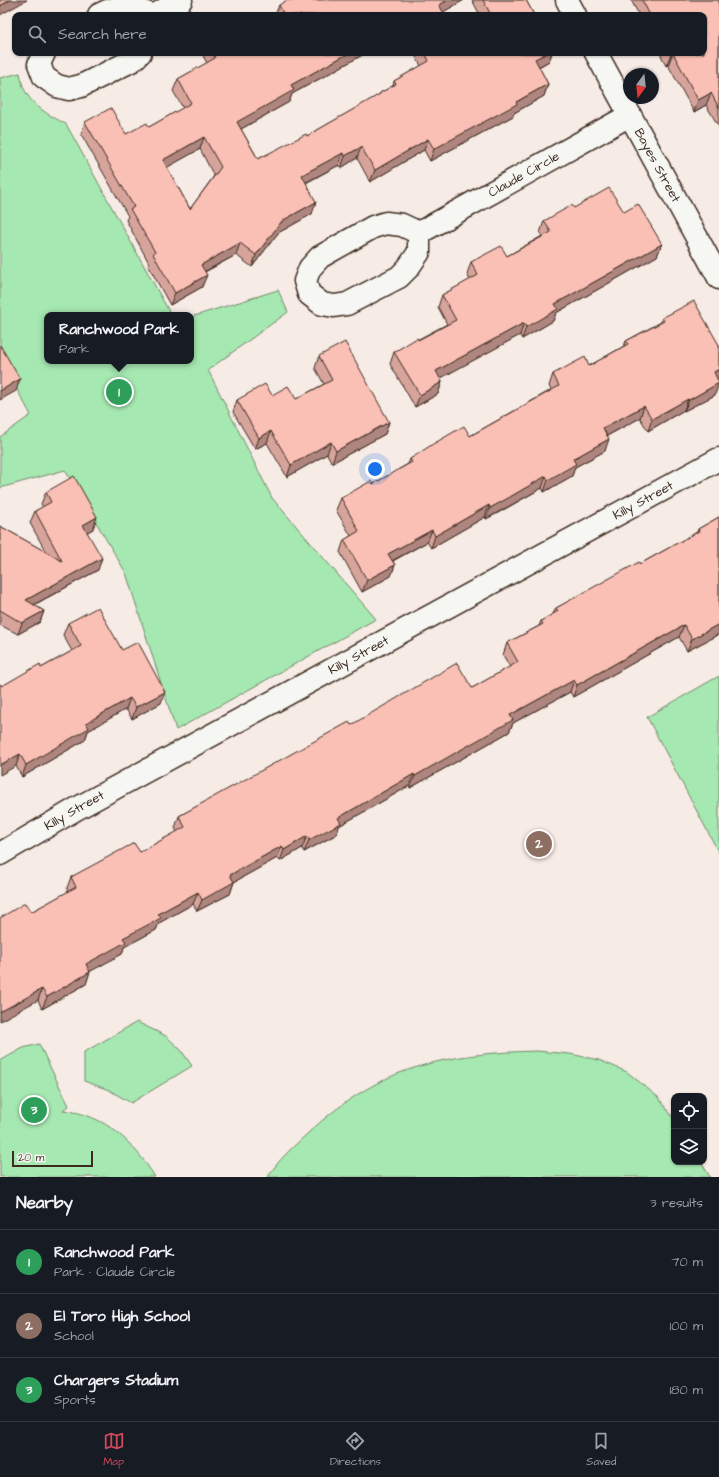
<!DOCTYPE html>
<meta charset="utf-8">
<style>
body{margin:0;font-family:"Architects Daughter",sans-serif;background:#242831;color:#f1f3f6}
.controls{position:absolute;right:12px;bottom:12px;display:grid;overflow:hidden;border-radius:8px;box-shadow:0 1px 3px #0004}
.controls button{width:36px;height:36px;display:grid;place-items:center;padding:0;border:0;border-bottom:1px solid #363941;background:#171b24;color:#f1f3f6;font:20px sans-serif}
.compass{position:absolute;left:623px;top:68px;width:36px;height:36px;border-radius:50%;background:#171b24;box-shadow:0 1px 3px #0004;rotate:195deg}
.scale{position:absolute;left:12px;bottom:10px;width:81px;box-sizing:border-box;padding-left:4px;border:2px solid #3b2a1e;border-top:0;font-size:11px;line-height:14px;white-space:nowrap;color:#3b2a1e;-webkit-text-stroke:3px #f6f6f2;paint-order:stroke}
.you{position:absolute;left:375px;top:469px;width:14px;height:14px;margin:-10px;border:3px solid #fff;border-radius:50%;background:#1a73e8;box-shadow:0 0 0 6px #1a73e833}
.badge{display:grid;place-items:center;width:26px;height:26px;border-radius:50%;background:#d1495b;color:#fff;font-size:13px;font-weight:700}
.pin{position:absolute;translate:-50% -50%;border:2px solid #fff;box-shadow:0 1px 4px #0006}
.popup{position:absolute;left:44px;top:312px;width:150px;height:52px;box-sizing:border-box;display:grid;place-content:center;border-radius:8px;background:#171b24;filter:drop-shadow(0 1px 3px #0005);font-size:13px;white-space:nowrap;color:#9ea1a6}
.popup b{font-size:15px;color:#f1f3f6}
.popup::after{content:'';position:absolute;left:50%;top:100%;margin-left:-8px;border:8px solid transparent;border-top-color:#171b24}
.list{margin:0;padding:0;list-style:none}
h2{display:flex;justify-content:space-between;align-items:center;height:52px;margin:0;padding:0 16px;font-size:17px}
h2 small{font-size:13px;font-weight:400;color:#9ea1a6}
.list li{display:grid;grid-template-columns:26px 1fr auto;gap:12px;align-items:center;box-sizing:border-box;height:64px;padding:0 16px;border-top:1px solid #363941}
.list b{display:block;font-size:15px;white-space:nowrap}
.list p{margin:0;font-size:13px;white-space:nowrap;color:#9ea1a6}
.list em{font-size:13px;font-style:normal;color:#9ea1a6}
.icon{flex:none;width:22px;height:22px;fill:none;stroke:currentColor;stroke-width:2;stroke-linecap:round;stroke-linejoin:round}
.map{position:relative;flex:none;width:719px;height:1177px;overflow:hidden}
.search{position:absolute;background:#171b24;box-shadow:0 1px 3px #0004;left:12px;right:12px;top:12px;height:44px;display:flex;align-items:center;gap:10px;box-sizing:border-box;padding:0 14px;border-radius:8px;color:#9ea1a6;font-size:15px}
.sheet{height:244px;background:#171b24}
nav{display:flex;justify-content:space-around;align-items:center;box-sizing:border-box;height:56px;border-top:1px solid #363941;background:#171b24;font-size:11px;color:#9ea1a6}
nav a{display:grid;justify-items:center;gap:2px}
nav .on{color:#d1495b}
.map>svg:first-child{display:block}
</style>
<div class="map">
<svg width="719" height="1177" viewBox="0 0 719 1177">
<rect width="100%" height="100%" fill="#f7ebe6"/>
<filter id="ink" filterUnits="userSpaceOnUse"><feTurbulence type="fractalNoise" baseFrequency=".025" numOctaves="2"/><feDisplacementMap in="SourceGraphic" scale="8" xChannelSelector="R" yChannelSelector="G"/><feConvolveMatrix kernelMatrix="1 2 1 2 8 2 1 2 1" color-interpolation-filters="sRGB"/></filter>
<g filter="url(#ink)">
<g fill="#a6e8b1" stroke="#708968">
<path d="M20 73C21 78 22 84 24 89 32 106 50 116 66 124L171 315H47V361H191V317L278 290 288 312 208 370 272 498 376 619 176 730 126 573 65 470 0 488V437L31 415 0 359V78Z"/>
<path d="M719 676V853L647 717Z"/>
<path d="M137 1022 166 1036 181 1050 192 1066 131 1103 109 1090 84 1081V1052Z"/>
<path d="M39 1044 69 1106 63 1110C106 1115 133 1142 155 1177H0V1061L23 1048Z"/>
<path d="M537 1051 570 1054 599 1060 627 1072 658 1097 674 1119V1162H701L710 1177H268C278 1160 293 1147 307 1134 337 1106 374 1080 414 1068 454 1055 496 1052 537 1051Z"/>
</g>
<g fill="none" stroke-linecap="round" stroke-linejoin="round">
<g stroke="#3b2a1e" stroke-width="25">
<g id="minor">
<path d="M567 0 575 15"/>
<path d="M99 15C121 3 129 5 151 15"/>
<path d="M155 15 181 0"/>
<path d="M44 53 39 64 44 77 57 86 69 89 81 86 133 60 140 53"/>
<path id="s1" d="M596 53 719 278"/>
<path d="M386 223 402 225 419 233V252L408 268 399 277 347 304 334 306 322 304 309 294 305 281 310 268 320 257 373 227Z"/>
<path id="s2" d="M419 233 630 115"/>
<path id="s3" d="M0 854 76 809 719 459"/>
</g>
</g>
<use href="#minor" stroke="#f6f6f2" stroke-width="22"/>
</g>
<g fill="#d7a49c" stroke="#3b2a1e" fill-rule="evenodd">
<path d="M464 0 443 12 445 15H275L279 5Z"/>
<path d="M472 0H526L534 15H480Z"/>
<path d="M631 0H719V127L706 105 694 112 668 65 666 66 660 53H704V15H639Z"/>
<path d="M202 53H366L292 94 289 102 241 129 258 159 307 136 379 95 380 93 393 86 394 81 421 66 414 53H552L549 61 539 67 548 84 544 96 514 113 513 116 430 161 424 150 370 182 357 158 341 168 339 165 306 183 312 214 278 233 252 267 236 255 205 272 202 287 170 305 148 265 149 263 126 220 128 216 81 134 85 122 126 134 149 127 183 108 173 91 178 79 207 63 202 54ZM200 149 214 176 190 209 167 167Z"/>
<path d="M574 208 624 212 662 244 657 256 556 313 553 321 522 339 520 335 440 378 442 382 438 394 415 407 390 364 394 352 447 324 438 307 442 295 470 280 467 274 471 262 507 256 542 236 540 233 544 221Z"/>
<path d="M662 318 719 345V379L717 380 715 395 684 411V410L648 431 640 418 607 436 605 451 575 467 572 476 544 492 542 488 498 513 486 519 485 517 431 548 427 542 393 561 395 565 391 576 362 592 340 552 344 540 351 536 336 510 341 498 373 484 408 464 410 459 470 436 551 390 549 386 553 374 589 366 624 346 626 341 661 322Z"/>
<path d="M319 356 389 422 385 434 332 463 327 454 287 477 267 443 255 449 233 412 237 400 272 395 296 399 324 384 315 368Z"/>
<path d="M46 492 93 529 87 532 98 570 34 605 44 611 40 622 18 634 0 625V526L46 552 30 523 35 511 43 507 41 504Z"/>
<path d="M719 517V634L687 651 679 637 573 697 570 692 513 723 509 732 410 788 409 786 339 826 337 834 304 852 302 848 280 861 277 858 234 882 230 894 197 911 193 904 159 923 156 930 124 947 122 954 90 971 86 984 42 1009 38 1000 31 912 68 892 67 888 71 877 140 852 177 832 175 828 179 816 351 725 472 688 510 667 503 655 507 643 539 626 541 621 553 614 556 608 640 564 697 532 698 529Z"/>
<path d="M68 623 122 650 161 703 132 719 126 709 88 731 85 740 22 777 16 766 2 686 41 668 72 651 63 635Z"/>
</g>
<g fill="#af867f" stroke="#3b2a1e">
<path d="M10 0H27L0 15V6Z"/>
<path d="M448 0H464L438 15 439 5Z"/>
<path d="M349 53H366L292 94 289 102 232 134 237 122 291 85Z"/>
<path d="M547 53H552L549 61 531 71 535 59Z"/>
<path d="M673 53 668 65 666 66 671 54Z"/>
<path d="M548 84 544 96 514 113 513 116 430 161 434 149Z"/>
<path d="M711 93 706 105 694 112 698 100Z"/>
<path d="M204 137 200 149 159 172 163 160Z"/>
<path d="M428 139 424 150 370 182 375 170Z"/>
<path d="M361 147 357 158 341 168 345 156Z"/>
<path d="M343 153 339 165 297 187 302 175Z"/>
<path d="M316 202 312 214 278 233 252 267 256 255 282 221Z"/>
<path d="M240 243 236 255 196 276 201 265Z"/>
<path d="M662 244 657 256 556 313 553 321 522 339 526 327 555 304Z"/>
<path d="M207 275 202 287 170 305 175 293Z"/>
<path d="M524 323 520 335 432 383 436 371Z"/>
<path d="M719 369V379L709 384 714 372Z"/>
<path d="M20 379 16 391 0 400V391Z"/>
<path d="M442 382 438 394 415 407 420 395Z"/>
<path d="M719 383 715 395 684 411 689 400Z"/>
<path d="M688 399 684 410 648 431 652 419Z"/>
<path d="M644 406 640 418 599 440 603 428Z"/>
<path d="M389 422 385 434 332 463 336 451Z"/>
<path d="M271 431 267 443 255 449 259 438Z"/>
<path d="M609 439 605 451 575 467 572 476 544 492 548 480 573 459Z"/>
<path d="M331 442 327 454 287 477 291 465Z"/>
<path d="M546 476 542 488 486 519 490 508Z"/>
<path d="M489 505 485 517 431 548 435 536Z"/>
<path d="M97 517 93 529 79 537 83 525Z"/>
<path d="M432 530 427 542 384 565 388 554Z"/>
<path d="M102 558 98 570 22 611 26 600Z"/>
<path d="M395 565 391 576 362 592 367 580Z"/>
<path d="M44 611 40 622 18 634 22 623Z"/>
<path d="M719 624V634L687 651 692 639Z"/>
<path d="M684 625 679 637 573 697 577 685Z"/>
<path d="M574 680 570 692 513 723 509 732 410 788 415 776 510 715Z"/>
<path d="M165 692 161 703 132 719 136 707Z"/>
<path d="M130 698 126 709 88 731 85 740 22 777 26 765 86 723Z"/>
<path d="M20 754 16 766 0 775V765Z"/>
<path d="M414 774 409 786 339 826 337 834 304 852 309 840 338 818Z"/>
<path d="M307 836 302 848 280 861 284 850Z"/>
<path d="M282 846 277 858 234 882 230 894 197 911 202 900 230 875Z"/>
<path d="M198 892 193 904 159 923 156 930 124 947 122 954 82 976 86 964 158 914Z"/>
<path d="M90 972 86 984 42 1009 47 997Z"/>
<path d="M42 989 38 1000 0 1021V1012Z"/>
</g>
<g fill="#fabfb5" stroke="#3b2a1e" fill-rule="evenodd">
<path d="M0 0H10L0 6Z"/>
<path d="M287 0H448L439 5 445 15H279L283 13 279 5Z"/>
<path d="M483 0H526L534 15H491Z"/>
<path d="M642 0H719V108L711 93 698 100 673 53H704V15H650Z"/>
<path d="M213 53H349L291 85 294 90 237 122 258 159 306 134 307 136 380 94V93L396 84 394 81 429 61 425 53H547L535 59 548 84 516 102 517 104 434 149 428 139 375 170 361 147 345 156 343 153 302 175 316 202 282 221 256 255 240 243 201 265 207 275 175 293 153 254 155 252 130 209 134 207 85 122 111 108 126 134 147 123 149 127 191 103 178 79 215 58ZM204 137 221 167 190 209 163 160Z"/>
<path d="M609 188 624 212 638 204 662 244 555 304 558 309 526 327 524 323 436 371 442 382 420 395 394 352 417 338 418 340 456 320 442 295 478 275 471 262 501 246 507 256 551 232 544 221 572 205 574 208Z"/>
<path d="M694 301 719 345V369L714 372 719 383 689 400 688 399 652 419 644 406 603 428 609 439 573 459 576 464 548 480 546 476 503 501 490 508 489 505 435 536 432 530 388 554 395 565 367 580 344 540 359 531 341 498 371 481 373 484 412 462 410 459 433 444 464 426 470 436 559 386 553 374 585 357 589 366 628 344 626 341 664 321 662 318Z"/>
<path d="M345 342 389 422 336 451 331 442 291 465 271 431 259 438 237 400 265 384 272 395 288 386 296 399 332 380 319 356Z"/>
<path d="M0 345 20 379 0 391Z"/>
<path d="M74 476 97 517 83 525 102 558 26 600 44 611 22 623 0 610V526L62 561 35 511 51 502 46 492Z"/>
<path d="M719 517V624L692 639 684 625 577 685 574 680 510 715 513 720 415 776 414 774 338 818 341 823 309 840 307 836 284 850 282 846 230 875 234 882 202 900 198 892 158 914 161 918 123 938 126 942 86 964 90 972 47 997 42 989 0 1012V918L25 903 31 912 76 887 71 877 134 843 140 852 185 827 179 816 349 722 351 725 457 663 472 688 518 662 507 643 543 624 541 621 558 611 556 608 639 562 640 564 699 531 698 529Z"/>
<path d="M98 607 122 650 138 642 165 692 136 707 130 698 86 723 89 728 26 765 20 754 0 765V685L1 684 2 686 40 664 41 668 81 646 68 623Z"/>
</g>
</g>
<g text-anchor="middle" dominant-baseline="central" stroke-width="3.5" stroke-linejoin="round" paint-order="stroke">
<g font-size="13" fill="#3b2a1e" stroke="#f6f6f2">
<text stroke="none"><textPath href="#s1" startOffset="128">Bayes Street</textPath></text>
<text stroke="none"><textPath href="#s2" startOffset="120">Claude Circle</textPath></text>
<text stroke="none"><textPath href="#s3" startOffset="734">Killy Street</textPath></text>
<text stroke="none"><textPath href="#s3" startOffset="410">Killy Street</textPath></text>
<text stroke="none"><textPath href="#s3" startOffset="86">Killy Street</textPath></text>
</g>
</g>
</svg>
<div class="controls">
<button><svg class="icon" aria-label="locate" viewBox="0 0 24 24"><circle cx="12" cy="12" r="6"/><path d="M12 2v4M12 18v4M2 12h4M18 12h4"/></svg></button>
<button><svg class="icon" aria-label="layers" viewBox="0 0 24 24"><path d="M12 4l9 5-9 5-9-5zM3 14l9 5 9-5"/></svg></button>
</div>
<svg class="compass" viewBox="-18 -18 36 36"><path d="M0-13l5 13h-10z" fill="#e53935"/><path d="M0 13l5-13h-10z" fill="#9ea1a6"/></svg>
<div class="scale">20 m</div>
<div class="you"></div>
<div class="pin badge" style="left:119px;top:392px;background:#2e9e5b">1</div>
<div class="popup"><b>Ranchwood Park</b>Park</div>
<div class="pin badge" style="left:539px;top:844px;background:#8d6e63">2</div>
<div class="pin badge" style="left:34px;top:1110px;background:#2e9e5b">3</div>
<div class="search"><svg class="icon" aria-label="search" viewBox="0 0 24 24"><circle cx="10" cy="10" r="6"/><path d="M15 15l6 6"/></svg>Search here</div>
</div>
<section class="sheet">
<h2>Nearby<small>3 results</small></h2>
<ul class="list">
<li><span class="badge" style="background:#2e9e5b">1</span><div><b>Ranchwood Park</b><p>Park · Claude Circle</p></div><em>70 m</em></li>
<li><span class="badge" style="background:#8d6e63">2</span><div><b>El Toro High School</b><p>School</p></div><em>100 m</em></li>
<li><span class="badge" style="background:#2e9e5b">3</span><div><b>Chargers Stadium</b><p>Sports</p></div><em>180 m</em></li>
</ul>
</section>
<nav>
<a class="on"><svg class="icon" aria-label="map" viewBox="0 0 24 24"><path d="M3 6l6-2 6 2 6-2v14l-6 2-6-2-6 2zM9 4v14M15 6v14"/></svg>Map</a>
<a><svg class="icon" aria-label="directions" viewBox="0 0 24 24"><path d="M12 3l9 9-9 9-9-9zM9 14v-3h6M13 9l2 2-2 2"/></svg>Directions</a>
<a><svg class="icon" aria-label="saved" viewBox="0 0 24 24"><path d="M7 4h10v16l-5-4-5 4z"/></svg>Saved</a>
</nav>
